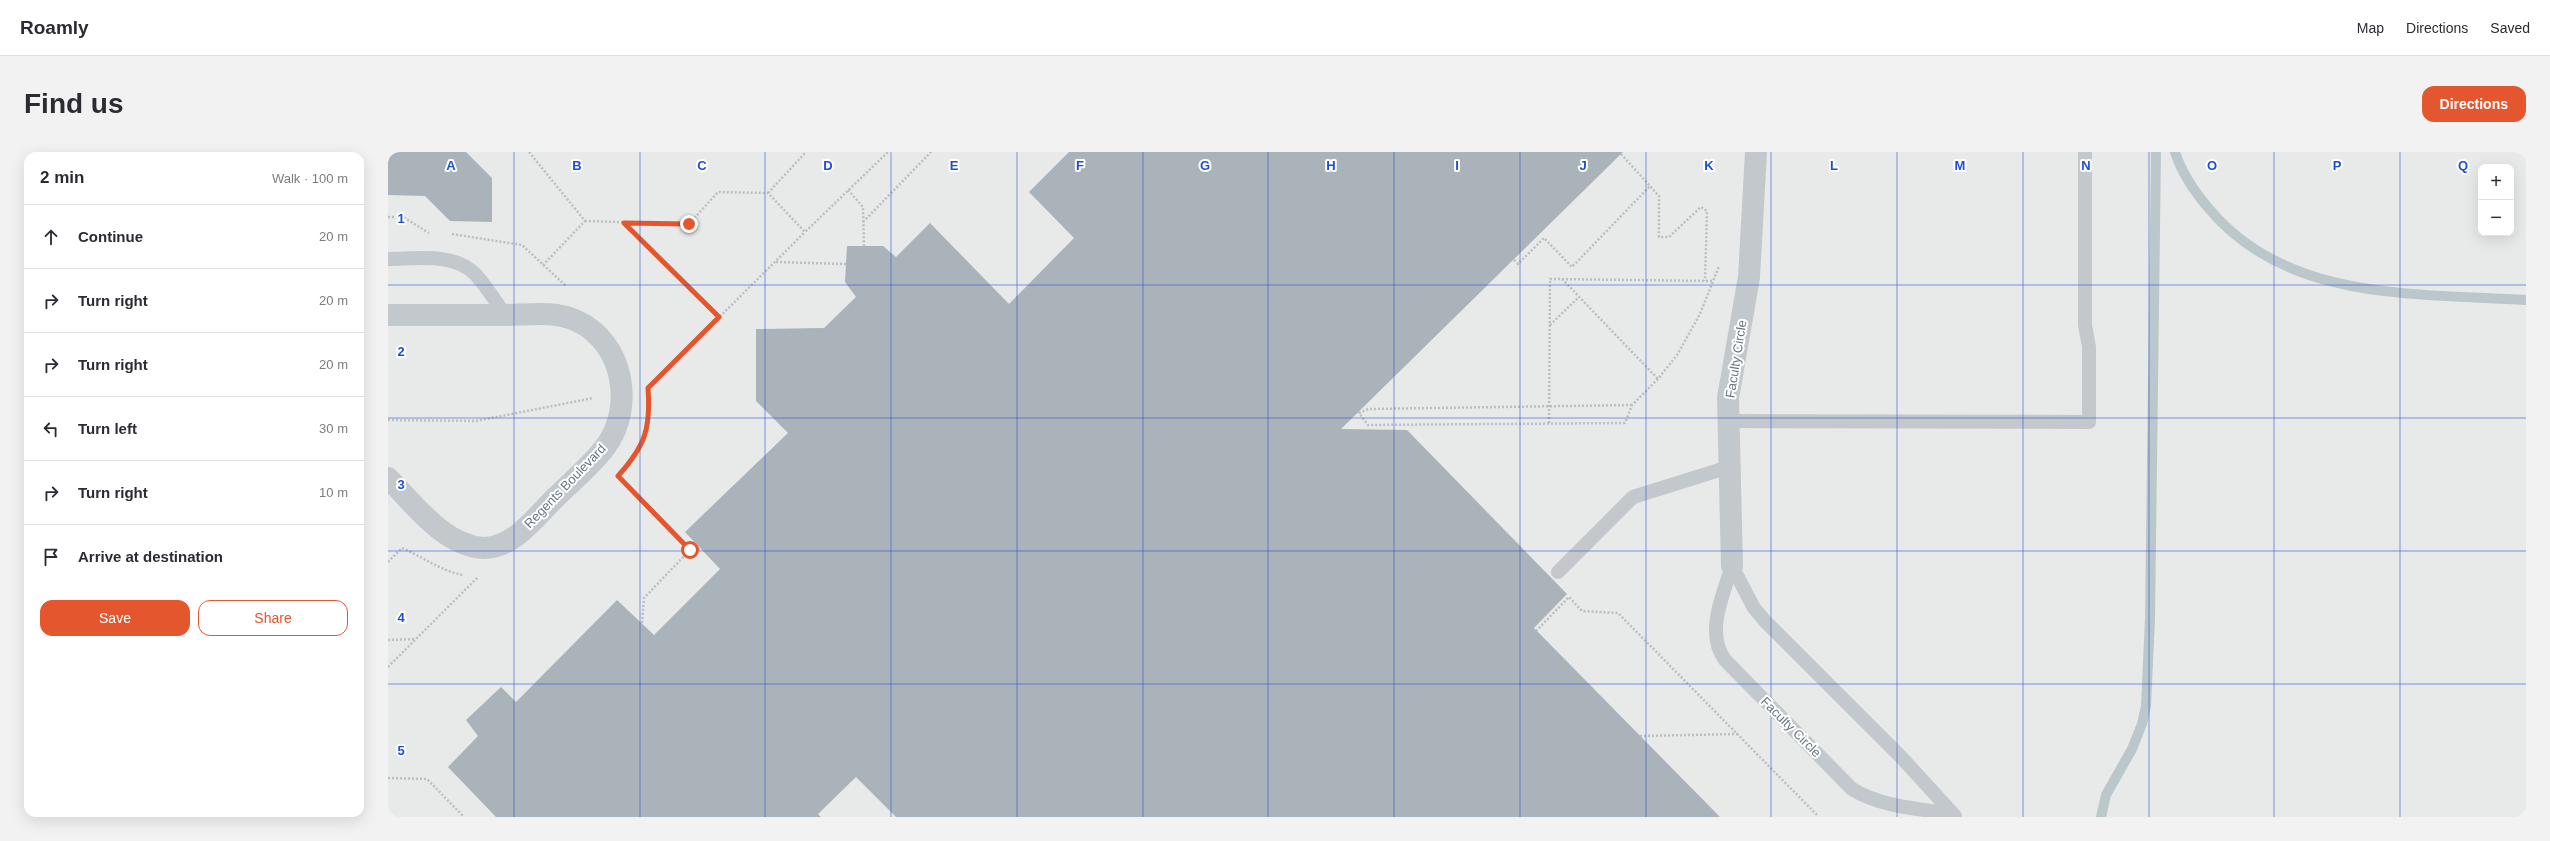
<!DOCTYPE html>
<meta charset="utf-8">
<style>
body{margin:0;font-family:Arial,sans-serif;background:#f2f2f3;color:#2b2b33}
.controls{position:absolute;right:12px;top:12px;display:grid;overflow:hidden;border-radius:8px;box-shadow:0 4px 16px #0002}
.controls button{width:36px;height:36px;display:grid;place-items:center;padding:0;border:0;border-bottom:1px solid #e1e1e2;background:#fff;color:#2b2b33;font:20px sans-serif}
.stop{position:absolute;width:12px;height:12px;margin:-9px;border:3px solid #e4572e;border-radius:50%;background:#fff}
.stop.end{background:#e4572e;border-color:#fff;box-shadow:0 1px 4px #0008}
.list{margin:0;padding:0;list-style:none}
h2{display:flex;justify-content:space-between;align-items:center;height:52px;margin:0;padding:0 16px;font-size:17px}
h2 small{font-size:13px;font-weight:400;color:#7c7c81}
.list li{display:grid;grid-template-columns:26px 1fr auto;gap:12px;align-items:center;box-sizing:border-box;height:64px;padding:0 16px;border-top:1px solid #e1e1e2}
.list b{display:block;font-size:15px;white-space:nowrap}
.list em{font-size:13px;font-style:normal;color:#7c7c81}
.actions{display:flex;gap:8px;padding:12px 16px}
.actions a{flex:1;padding:9px 0;border:1px solid #e4572e;border-radius:12px;text-align:center;font-size:14px;color:#e4572e}
.actions .main{background:#e4572e;color:#fff}
.icon{flex:none;width:22px;height:22px;fill:none;stroke:currentColor;stroke-width:2;stroke-linecap:round;stroke-linejoin:round}
.map{position:relative;flex:none;width:2138px;height:665px;overflow:hidden;border-radius:12px}
header{display:flex;align-items:center;gap:24px;box-sizing:border-box;height:56px;padding:0 20px;background:#fff;border-bottom:1px solid #e1e1e2}
header strong{font-size:19px}
nav{display:flex;gap:22px;margin-inline-start:auto;font-size:14px}
.intro{display:flex;align-items:center;justify-content:space-between;box-sizing:border-box;height:96px;padding:0 24px}
h1{margin:0;font-size:28px}
.button{padding:10px 18px;border-radius:12px;background:#e4572e;color:#fff;font-size:14px;font-weight:700}
main{display:flex;gap:24px;padding:0 24px}
aside{flex:1;background:#fff;border-radius:12px;box-shadow:0 4px 16px #0002}
.map>svg:first-child{display:block}
</style>
<header>
<strong>Roamly</strong>
<nav><a>Map</a><a>Directions</a><a>Saved</a></nav>
</header>
<div class="intro"><h1>Find us</h1><a class="button">Directions</a></div>
<main>
<aside>
<h2>2 min<small>Walk · 100 m</small></h2>
<ul class="list">
<li><svg class="icon" aria-label="ahead" viewBox="0 0 24 24"><path d="M12 20V5M6 11l6-6 6 6"/></svg><div><b>Continue</b></div><em>20 m</em></li>
<li><svg class="icon" aria-label="right" viewBox="0 0 24 24"><path d="M7 20v-9h11M14 6l5 5-5 5"/></svg><div><b>Turn right</b></div><em>20 m</em></li>
<li><svg class="icon" aria-label="right" viewBox="0 0 24 24"><path d="M7 20v-9h11M14 6l5 5-5 5"/></svg><div><b>Turn right</b></div><em>20 m</em></li>
<li><svg class="icon" aria-label="left" viewBox="0 0 24 24"><path d="M17 20v-9H6M10 6l-5 5 5 5"/></svg><div><b>Turn left</b></div><em>30 m</em></li>
<li><svg class="icon" aria-label="right" viewBox="0 0 24 24"><path d="M7 20v-9h11M14 6l5 5-5 5"/></svg><div><b>Turn right</b></div><em>10 m</em></li>
<li><svg class="icon" aria-label="arrive" viewBox="0 0 24 24"><path d="M6 21V4h12l-3 4 3 4H6"/></svg><div><b>Arrive at destination</b></div></li>
</ul>
<div class="actions"><a class="main">Save</a><a>Share</a></div>
</aside>
<div class="map">
<svg width="2138" height="665" viewBox="0 0 2138 665">
<rect width="100%" height="100%" fill="#fafaf8"/>
<path fill="#e8e9e9" fill-rule="evenodd" d="M0 0H2138V665H0ZM2093 15H2123V81H2093Z"/>
<g fill="none" stroke-linecap="round" stroke-linejoin="round">
<g stroke="#bbc7cb" stroke-width="10">
<path d="M1787 0C1794 22 1808 42 1823 59 1901 150 2030 141 2138 148"/>
<path d="M1713 665 1718 643 1744 597 1754 572 1758 554 1762 467 1768 0"/>
</g>
</g>
<g fill="#aab3b9">
<path d="M0 0H78L104 26V70L62 69 37 44 0 43Z"/>
<path d="M681 0H1235L953 277 1019 278 1179 442 1146 476 1332 665H508L468 625 430 662 433 665H108L60 615 90 584 78 568 113 535 128 550 229 448 266 483 332 417 297 380 400 281 368 249V177L436 176 468 145 457 130 459 94H495L508 105 542 71 621 152 686 86 641 40Z"/>
</g>
<g fill="none" stroke-linecap="round" stroke-linejoin="round">
<g stroke="#bbbfc2" stroke-width="2.5" stroke-dasharray="2 2" stroke-linecap="butt">
<path d="M141 0 197 69 155 113"/>
<path d="M1233 2 1271 44V85H1281L1313 55 1319 59 1317 129"/>
<path d="M460 38 475 55 476 94"/>
<path d="M380 41 418 0"/>
<path d="M0 65H15L41 81"/>
<path d="M197 69 301 72 330 40 380 41 417 80 500 0"/>
<path d="M475 70 543 0"/>
<path d="M236 71 331 165"/>
<path d="M64 82 134 93 178 134"/>
<path d="M1126 108 1130 112 1156 86 1184 115 1262 34"/>
<path d="M388 110 458 112"/>
<path d="M1174 127 1270 227"/>
<path d="M1162 173 1191 145"/>
<path d="M261 235 417 80"/>
<path d="M1244 253 980 257 971 261 980 273 1237 271 1244 253 1270 227 1289 203 1312 162 1331 114"/>
<path d="M0 268 88 269 205 246"/>
<path d="M1161 271 1162 127 1326 129"/>
<path d="M250 299 260 273"/>
<path d="M230 325 302 398 256 446 254 472"/>
<path d="M302 398 314 397"/>
<path d="M0 410 14 396C35 405 53 419 75 423"/>
<path d="M1148 479 1181 445 1194 459 1230 461 1429 663"/>
<path d="M0 488 27 487"/>
<path d="M0 515 90 425"/>
<path d="M1252 584 1349 582"/>
<path d="M0 626 39 627 76 665"/>
</g>
<g stroke="#c3c8cc" stroke-width="14">
<path d="M0 107C28 107 67 100 88 123 99 135 108 150 117 163"/>
<path d="M1340 269 1701 270V195L1697 173V0"/>
<path d="M1344 414C1335 443 1317 481 1337 508L1464 637C1493 655 1532 657 1565 662"/>
<path d="M1344 414 1366 456 1377 469 1514 606 1567 664"/>
<path d="M1170 420 1245 345 1341 315"/>
</g>
<path stroke="#c3c8cc" stroke-width="22" d="M1344 414 1340 246 1361 125 1368 0"/>
<path stroke="#c3c8cc" stroke-width="22" d="M0 163C38 163 77 163 115 163 139 163 167 158 189 169 235 190 247 254 218 294 204 313 183 330 166 347 147 366 125 396 96 396 56 394 26 352 0 326"/>
</g>
<g fill="none" stroke-linecap="round" stroke-linejoin="round">
<path stroke="#e4572e" stroke-width="5" d="M301 72 236 71 331 165 260 236C263 277 257 294 230 324L302 398"/>
</g>
<path fill="none" stroke="#1d4ed8" stroke-width="1" stroke-opacity="0.55" d="M126 0V665M252 0V665M377 0V665M503 0V665M629 0V665M755 0V665M880 0V665M1006 0V665M1132 0V665M1258 0V665M1383 0V665M1509 0V665M1635 0V665M1761 0V665M1886 0V665M2012 0V665M0 133H2138M0 266H2138M0 399H2138M0 532H2138"/>
<g text-anchor="middle" dominant-baseline="central" stroke-width="4" stroke-linejoin="round" paint-order="stroke">
<g font-size="13" fill="#657683" stroke="#fff">
<text transform="translate(1348 207) rotate(-81)">Faculty Circle</text>
<text transform="translate(177 334) rotate(-46)">Regents Boulevard</text>
<text transform="translate(1403 575) rotate(45)">Faculty Circle</text>
</g>
</g>
<g font-size="13" text-anchor="middle" font-weight="bold" fill="#1d4ed8" stroke="#fff" stroke-width="4" stroke-linejoin="round" paint-order="stroke">
<text x="63" y="18">A</text>
<text x="189" y="18">B</text>
<text x="314" y="18">C</text>
<text x="440" y="18">D</text>
<text x="566" y="18">E</text>
<text x="692" y="18">F</text>
<text x="817" y="18">G</text>
<text x="943" y="18">H</text>
<text x="1069" y="18">I</text>
<text x="1195" y="18">J</text>
<text x="1321" y="18">K</text>
<text x="1446" y="18">L</text>
<text x="1572" y="18">M</text>
<text x="1698" y="18">N</text>
<text x="1824" y="18">O</text>
<text x="1949" y="18">P</text>
<text x="2075" y="18">Q</text>
<text x="13" y="71">1</text>
<text x="13" y="204">2</text>
<text x="13" y="337">3</text>
<text x="13" y="470">4</text>
<text x="13" y="603">5</text>
</g>
</svg>
<div class="controls">
<button>+</button>
<button>−</button>
</div>
<div class="stop" style="left:302px;top:398px"></div>
<div class="stop end" style="left:301px;top:72px"></div>
</div>
</main>
